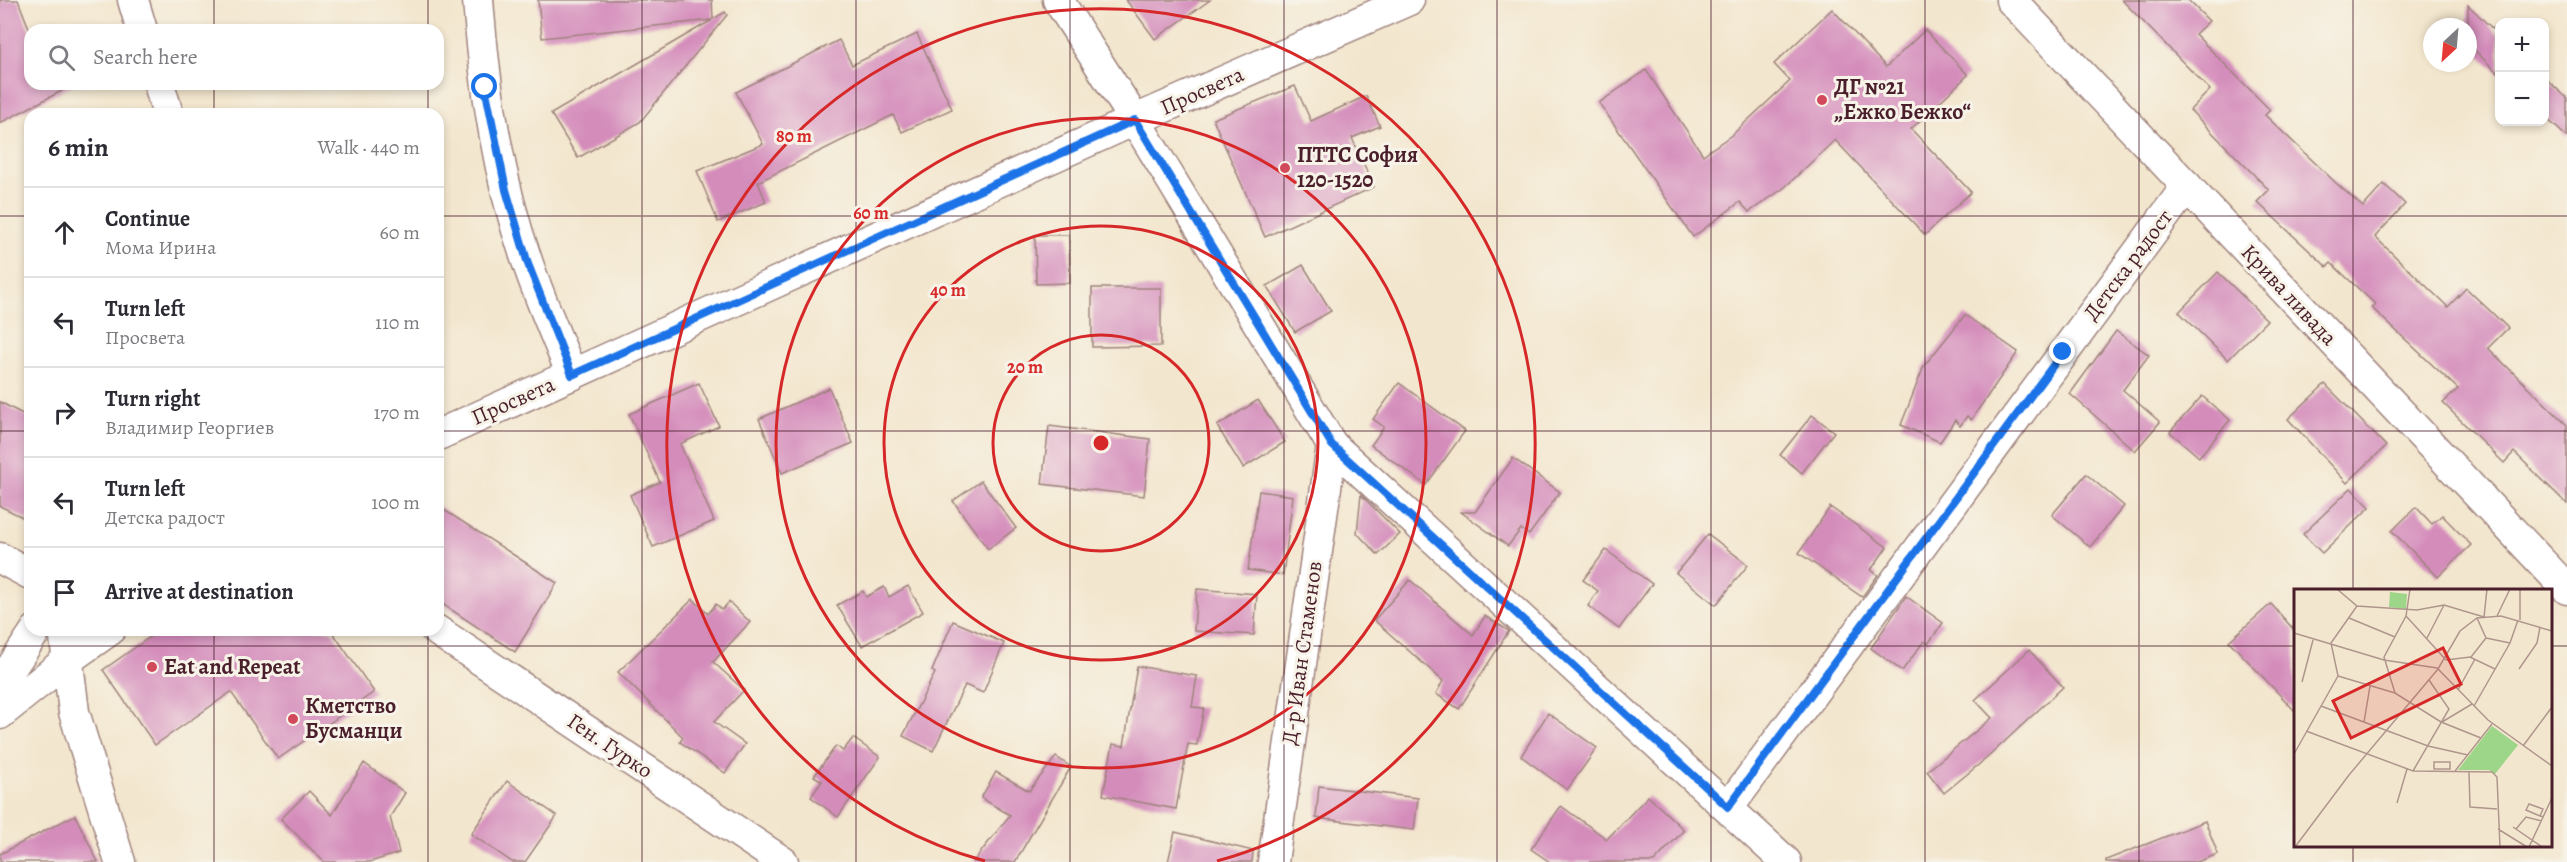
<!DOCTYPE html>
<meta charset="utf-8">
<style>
body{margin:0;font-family:Alegreya,serif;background:#f2f2f3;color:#2b2b33}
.controls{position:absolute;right:18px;top:18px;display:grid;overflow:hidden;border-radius:12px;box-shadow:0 3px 9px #0003}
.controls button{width:54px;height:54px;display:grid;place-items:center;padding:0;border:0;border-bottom:2px solid #e1e1e2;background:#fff;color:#2b2b33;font:30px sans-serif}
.compass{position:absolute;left:2423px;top:18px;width:54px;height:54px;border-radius:50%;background:#fff;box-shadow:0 3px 9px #0003;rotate:206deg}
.stop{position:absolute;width:18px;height:18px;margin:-14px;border:4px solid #1a73e8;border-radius:50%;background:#fff}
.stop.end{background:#1a73e8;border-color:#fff;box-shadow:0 2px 6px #0008}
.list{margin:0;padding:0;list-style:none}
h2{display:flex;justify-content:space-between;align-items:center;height:78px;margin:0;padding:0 24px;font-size:26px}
h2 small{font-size:20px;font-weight:400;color:#7c7c81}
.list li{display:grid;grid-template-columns:39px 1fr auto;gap:18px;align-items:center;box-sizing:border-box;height:90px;padding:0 24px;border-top:2px solid #e1e1e2}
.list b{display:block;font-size:22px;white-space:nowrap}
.list p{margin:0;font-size:20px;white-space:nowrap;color:#7c7c81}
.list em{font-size:20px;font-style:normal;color:#7c7c81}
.icon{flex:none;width:33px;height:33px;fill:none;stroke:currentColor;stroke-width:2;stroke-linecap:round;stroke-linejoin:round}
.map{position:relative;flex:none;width:2567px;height:862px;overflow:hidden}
.search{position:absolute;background:#fff;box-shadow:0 3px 9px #0003;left:24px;top:24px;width:420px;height:66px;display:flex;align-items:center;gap:15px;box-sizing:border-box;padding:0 21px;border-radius:18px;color:#7c7c81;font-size:22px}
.panel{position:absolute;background:#fff;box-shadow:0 3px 9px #0003;left:24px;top:108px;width:420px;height:528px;border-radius:18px}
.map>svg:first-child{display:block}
</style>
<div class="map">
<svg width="2567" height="862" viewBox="0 0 2567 862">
<rect width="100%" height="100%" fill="#f7f3e8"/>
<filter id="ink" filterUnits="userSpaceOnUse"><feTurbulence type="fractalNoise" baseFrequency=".0167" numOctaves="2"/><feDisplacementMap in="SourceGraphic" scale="12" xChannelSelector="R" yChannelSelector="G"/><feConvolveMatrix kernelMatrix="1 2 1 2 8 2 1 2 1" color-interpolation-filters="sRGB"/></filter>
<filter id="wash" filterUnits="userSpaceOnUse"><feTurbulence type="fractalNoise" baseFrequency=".008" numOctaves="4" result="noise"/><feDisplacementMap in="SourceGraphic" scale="24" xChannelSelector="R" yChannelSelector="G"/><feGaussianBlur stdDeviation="1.35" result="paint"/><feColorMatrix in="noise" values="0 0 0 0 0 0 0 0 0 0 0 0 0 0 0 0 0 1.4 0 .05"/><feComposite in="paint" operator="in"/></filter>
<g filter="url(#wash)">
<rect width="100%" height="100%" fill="#f3e6ce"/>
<g id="blocks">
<g fill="#d48cbb">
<path d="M0 0H18L30 31V84H75L0 123Z"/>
<path d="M538 0H712L713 19 725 12 727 15 640 122 578 158 551 114 712 20 542 38Z"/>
<path d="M1126 0H1210L1155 39Z"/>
<path d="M2122 0H2188L2209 21 2195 34 2270 110 2265 115 2336 183 2363 207 2384 184 2405 204 2375 237 2448 307 2466 288 2508 328 2488 348 2567 425V504L2514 452 2504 463 2443 403 2458 389 2371 307 2375 304 2331 263 2327 267 2257 202 2269 190 2190 110 2210 90Z"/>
<path d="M2468 5 2499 35V74L2468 44Z"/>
<path d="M1832 9 1886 67 1925 30 1968 75 1911 129 1971 192 1925 235 1835 140 1784 188 1749 212 1740 202 1693 237 1599 103 1646 70 1703 155 1733 134 1790 81 1774 64Z"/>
<path d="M917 34 952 109 902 132 893 115 758 182 766 202 718 222 697 171 763 144 736 92 839 40 852 65Z"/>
<path d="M2544 77 2567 98V137L2544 116Z"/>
<path d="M1295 86 1311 121 1366 96 1380 126 1352 138 1374 187 1265 237 1213 119Z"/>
<path d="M1035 235H1069L1070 283 1036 284Z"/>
<path d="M1303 265 1331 311 1295 332 1267 286Z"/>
<path d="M2218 272 2267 320 2228 360 2179 312Z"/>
<path d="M1092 288H1161V346L1092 347Z"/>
<path d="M1965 315 2018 352 1971 420 1967 416 1960 426 1955 420 1940 442 1901 425 1924 366Z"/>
<path d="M2116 331 2149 355 2123 390 2160 422 2135 451 2070 394Z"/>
<path d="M699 383 719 426 680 444 714 521 653 547 630 495 660 482 629 414Z"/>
<path d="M1399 383 1465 431 1426 485 1371 445 1384 427 1373 419Z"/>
<path d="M2325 384 2386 446 2347 483 2288 419Z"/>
<path d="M829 388 853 443 782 473 759 419Z"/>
<path d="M2202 396 2230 420 2199 457 2170 432Z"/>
<path d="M1258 400 1285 442 1243 468 1217 426Z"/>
<path d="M0 402 30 418V521L0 506Z"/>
<path d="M1812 415 1834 432 1802 473 1780 455Z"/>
<path d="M1049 426 1150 439 1144 496 1042 484Z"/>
<path d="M1513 458 1560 492 1529 535 1521 529 1508 546 1461 512H1475Z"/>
<path d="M2086 474 2124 506 2090 547 2052 515Z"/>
<path d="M981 481 1016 528 988 549 953 501Z"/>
<path d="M2351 488 2370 507 2322 553 2303 534Z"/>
<path d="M1259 491 1293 496 1283 575 1248 570Z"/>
<path d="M1361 495 1400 534 1378 555 1357 533Z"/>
<path d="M438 506 557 583 515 652 438 601Z"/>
<path d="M1830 507 1887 547 1871 570 1878 575 1862 597 1799 553Z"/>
<path d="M2416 507 2432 524 2442 515 2471 545 2438 577 2392 531Z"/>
<path d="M1708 534 1748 565 1716 605 1676 573Z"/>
<path d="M1606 550 1652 584 1619 629 1588 606 1598 591 1583 580Z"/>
<path d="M1410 580 1473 635 1485 616 1509 631 1459 709 1436 694 1443 681 1374 620Z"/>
<path d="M908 586 923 612 862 646 837 605 863 591 866 597 884 587 889 597Z"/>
<path d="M1197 589 1257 594 1254 635 1194 631Z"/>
<path d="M1906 596 1943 623 1928 644 1924 641 1902 671 1871 648Z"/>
<path d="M693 599 708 614 716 604 722 610 729 602 750 622 713 662 744 690 714 722 745 744 725 773 680 742 683 737 618 672Z"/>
<path d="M2271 604 2295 631V711L2229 641Z"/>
<path d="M953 621 1004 643 983 693 965 685 933 751 903 736 935 673 932 671Z"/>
<path d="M160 630H331L374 692 278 759 231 692 155 745 103 670Z"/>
<path d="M2029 650 2063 687 1988 757 1944 793 1927 771 1992 718 1975 700Z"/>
<path d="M1137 666 1197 676 1192 707 1204 708 1197 745 1188 744 1176 809 1103 795 1113 744 1124 746Z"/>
<path d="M1548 713 1597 748 1567 790 1521 756Z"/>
<path d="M853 738 880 757 838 817 811 797 822 781 814 776 836 746 843 751Z"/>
<path d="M1056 757 1071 767 1015 862H973L1010 815 981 798 996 772 1029 791Z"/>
<path d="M364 763 405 793 390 817 399 853 370 862H324L281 819 309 791 332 815Z"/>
<path d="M507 781 557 816 525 862H512L471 834Z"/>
<path d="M1319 786 1418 798 1414 830 1316 818Z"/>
<path d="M1648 796 1684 830 1654 862H1550L1531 849 1561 806 1607 839Z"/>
<path d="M75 815 98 862H0V854Z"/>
<path d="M2205 821 2218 854 2197 862H2106V860Z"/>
<path d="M1175 832 1253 851 1252 862H1168Z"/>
</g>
</g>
</g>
<g filter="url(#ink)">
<use href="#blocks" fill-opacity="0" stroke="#9e827c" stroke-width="1.5"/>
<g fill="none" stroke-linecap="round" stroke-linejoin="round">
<g stroke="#9e827c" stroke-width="33">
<g id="street">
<path d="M133 0 142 30"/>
<path d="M478 0C485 90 498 179 528 264 541 302 557 338 572 375"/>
<path d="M1058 0 1135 120 1332 445 1786 862"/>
<path d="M2011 0 2567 589"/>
<path d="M159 84 168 114"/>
<path d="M438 435 1135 120 1409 0"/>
<path d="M0 558 30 574"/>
<path d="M64 630 74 712 120 862"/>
<path d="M436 630 783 862"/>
<path d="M0 685 36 630"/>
<path d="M0 714 66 661 110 630"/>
<path d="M1728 808 2187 186"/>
<path d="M1273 862 1332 445"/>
</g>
</g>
<use href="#street" stroke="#fff" stroke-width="30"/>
</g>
</g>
<g fill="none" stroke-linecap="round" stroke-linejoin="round" filter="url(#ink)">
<path stroke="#1a73e8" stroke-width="8" d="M485 87 506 190 528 264 572 375 1135 120 1332 445 1728 807 2063 352"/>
</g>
<path fill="none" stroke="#4a1f2b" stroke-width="1.5" stroke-opacity="0.55" d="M214 0V30M428 0V30M642 0V862M856 0V862M1070 0V862M1284 0V862M1497 0V862M1711 0V862M1925 0V862M2139 0V862M2353 0V590M214 84V114M428 84V114M0 216H30M438 216H2567M0 431H30M438 431H2567M214 630V862M428 630V862M0 646H2296M2550 646H2567M2353 846V862"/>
<g fill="none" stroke="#d62828" stroke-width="3">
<circle cx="1101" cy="443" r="108"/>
<circle cx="1101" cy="443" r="217"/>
<circle cx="1101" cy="443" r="325"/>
<path d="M985 861A434 434 0 1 1 1217 861"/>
</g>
<g fill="#d1495b" stroke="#f7f3e8" stroke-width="2">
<circle cx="1822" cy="100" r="6"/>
<circle cx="1285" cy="168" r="6"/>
<circle cx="152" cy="667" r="6"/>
<circle cx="293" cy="719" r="6"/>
</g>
<g text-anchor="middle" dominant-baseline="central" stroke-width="6" stroke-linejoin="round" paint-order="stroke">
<g font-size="22" font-weight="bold" fill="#4a1f2b" stroke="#f7f3e8" text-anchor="start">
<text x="1834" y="87">ДГ №21<tspan x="1834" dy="25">„Ежко Бежко“</tspan></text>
<text x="1297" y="155">ПТТС София<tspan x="1297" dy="25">120-1520</tspan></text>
<text x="164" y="667">Eat and Repeat</text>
<text x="305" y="706">Кметство<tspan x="305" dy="25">Бусманци</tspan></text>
</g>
<g font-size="22" fill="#4a1f2b" stroke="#f7f3e8">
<text transform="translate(1202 91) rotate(-24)">Просвета</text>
<text transform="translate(2128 265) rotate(-53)">Детска радост</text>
<text transform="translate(2289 295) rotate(47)">Крива ливада</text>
<text transform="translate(513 401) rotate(-24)">Просвета</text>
<text transform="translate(1302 653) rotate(-82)">Д-р Иван Стаменов</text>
<text transform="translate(610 746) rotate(34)">Ген. Гурко</text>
</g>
</g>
<g transform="translate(2294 589)">
<rect width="258" height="258" fill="#f3e6ce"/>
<path d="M96 3 113 5 112 20 95 18ZM198 137 224 156 201 185 195 181H164Z" fill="#9dd688"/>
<path fill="none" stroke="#af968d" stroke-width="1.5" d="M43 0 63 17 123 21 150 16 190 28 193 0M112 27 152 71M203 27 216 0M55 29 101 48M183 29 192 49M226 31V0M0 44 90 71 143 79 194 131 258 177M133 49 150 16M192 49 216 54M177 68 192 49M152 71 176 68 201 80M225 80 243 54 246 38M44 87 101 104 147 133 187 149M8 93 19 51M164 101 181 70M101 104 90 68 112 27 116 0M27 117 134 157 174 166M180 117 216 54 224 31M70 133 76 97M148 133 178 115M12 142 119 182 198 183 203 188 206 258M229 157 258 118M0 165 44 87 37 54 63 17M140 173H156V180H140ZM119 182 155 120 135 91M161 182 198 135M175 183 176 218 203 220M103 214 113 180M246 227 249 220 235 215 232 221 246 227 250 228M219 238 248 258M204 240 233 258M222 240 232 228 248 232M1 258 55 186 144 80 166 42 183 29 207 27 258 42M235 258 258 209"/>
<path fill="#d62828" fill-opacity="0.15" stroke="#d62828" stroke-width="3" d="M149 59 167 95 57 149 39 112Z"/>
<rect width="258" height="258" fill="none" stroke="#4a1f2b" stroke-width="3"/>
</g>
<circle cx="1101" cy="443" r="9" fill="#d62828" stroke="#f7f3e8" stroke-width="3"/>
<g font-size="18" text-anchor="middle" font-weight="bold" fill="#d62828" stroke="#f7f3e8" stroke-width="6" stroke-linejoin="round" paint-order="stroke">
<text x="794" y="142">80 m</text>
<text x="871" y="219">60 m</text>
<text x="948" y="296">40 m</text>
<text x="1025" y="373">20 m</text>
</g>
</svg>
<div class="controls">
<button>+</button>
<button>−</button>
</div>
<svg class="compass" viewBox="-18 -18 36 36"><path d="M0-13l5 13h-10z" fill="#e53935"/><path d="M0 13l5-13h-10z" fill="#7c7c81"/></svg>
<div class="stop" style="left:485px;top:87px"></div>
<div class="stop end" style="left:2063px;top:352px"></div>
<div class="search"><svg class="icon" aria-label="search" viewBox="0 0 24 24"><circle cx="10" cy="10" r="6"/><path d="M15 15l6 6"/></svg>Search here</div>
<section class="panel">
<h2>6 min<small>Walk · 440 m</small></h2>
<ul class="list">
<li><svg class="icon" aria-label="ahead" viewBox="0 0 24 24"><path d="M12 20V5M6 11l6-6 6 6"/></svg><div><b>Continue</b><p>Мома Ирина</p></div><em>60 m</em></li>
<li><svg class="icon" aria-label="left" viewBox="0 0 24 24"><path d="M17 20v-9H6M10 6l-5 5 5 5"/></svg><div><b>Turn left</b><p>Просвета</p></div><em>110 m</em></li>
<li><svg class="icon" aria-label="right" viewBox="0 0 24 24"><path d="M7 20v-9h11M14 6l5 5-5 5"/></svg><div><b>Turn right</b><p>Владимир Георгиев</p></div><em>170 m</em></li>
<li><svg class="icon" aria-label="left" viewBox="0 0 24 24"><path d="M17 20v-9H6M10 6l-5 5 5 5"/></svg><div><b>Turn left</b><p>Детска радост</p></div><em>100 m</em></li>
<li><svg class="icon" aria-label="arrive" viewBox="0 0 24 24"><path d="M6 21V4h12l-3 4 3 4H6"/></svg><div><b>Arrive at destination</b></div></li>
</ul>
</section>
</div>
